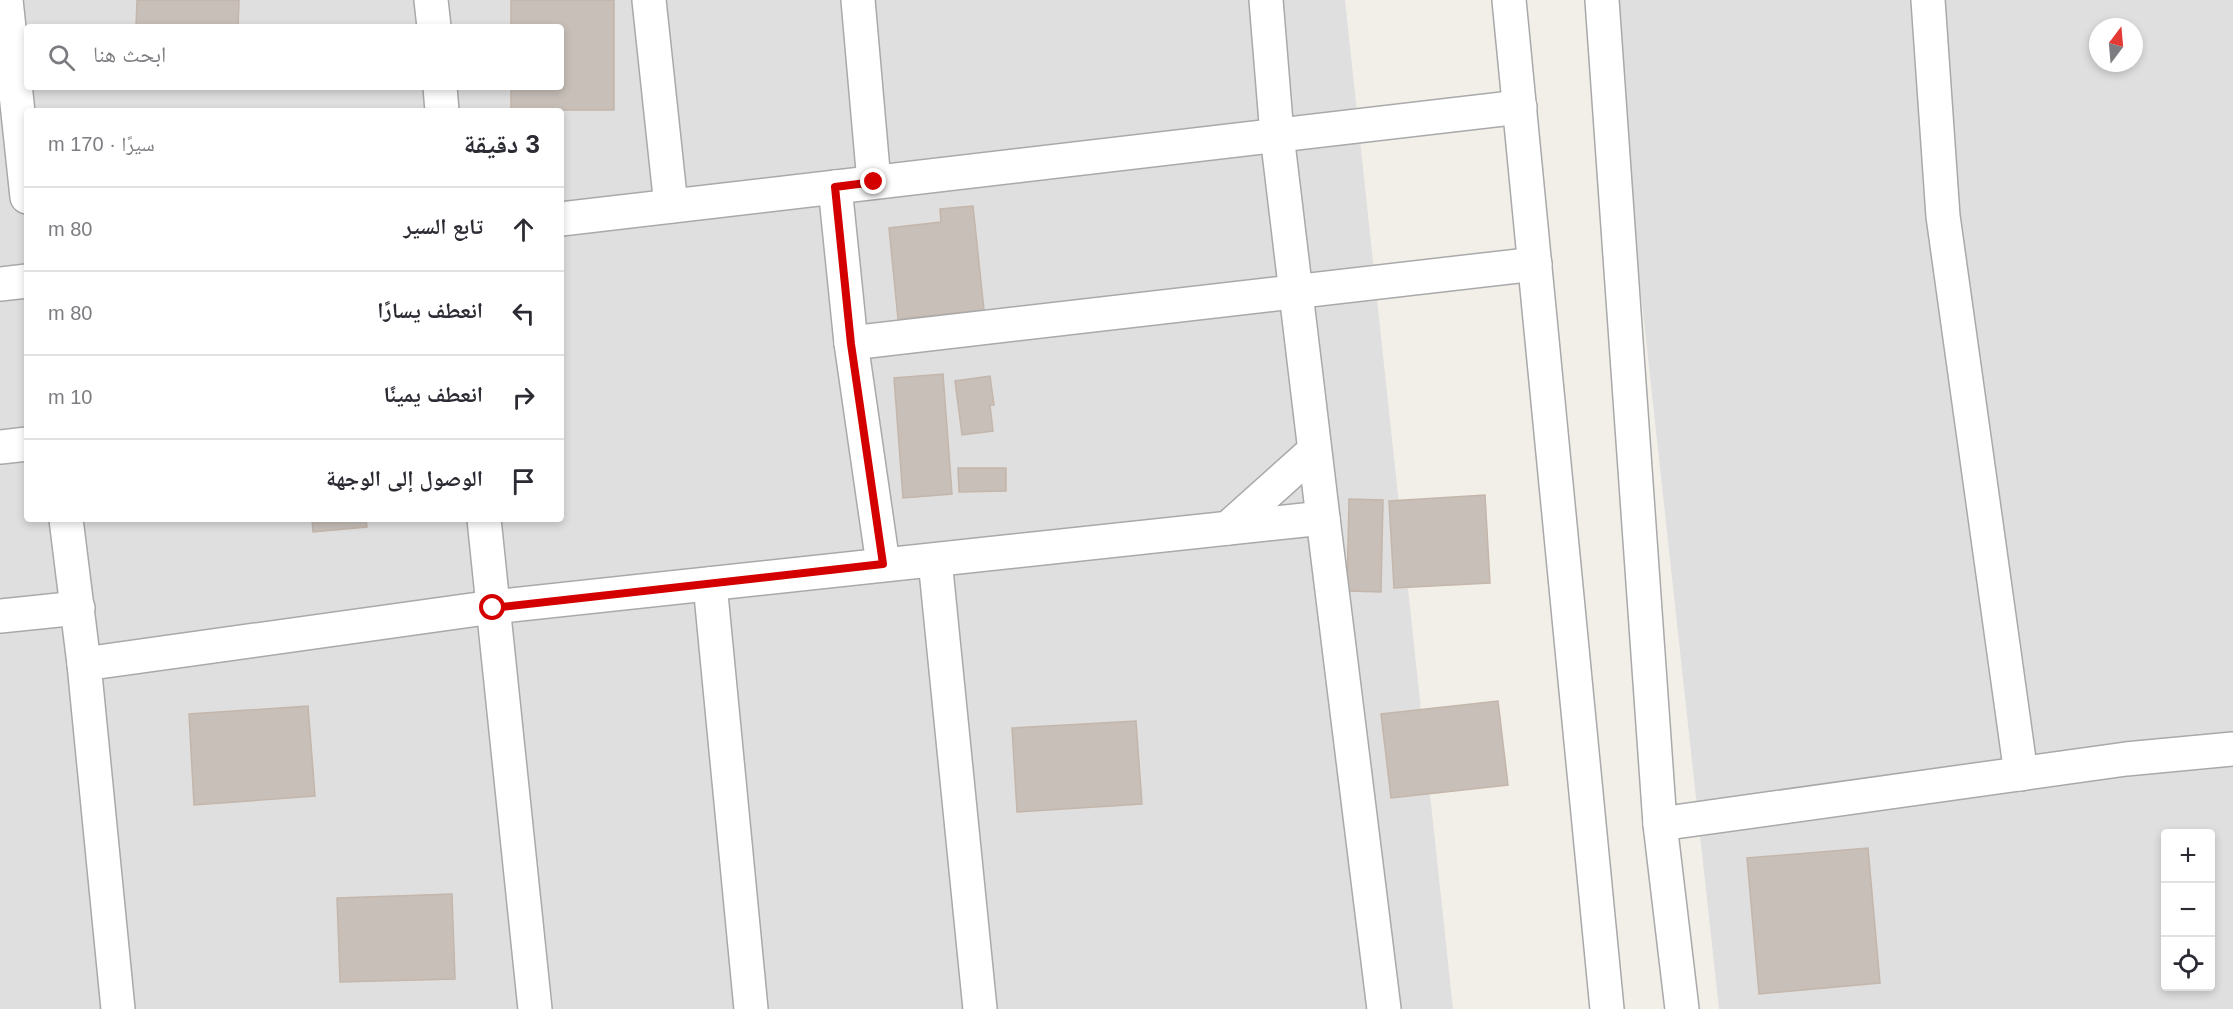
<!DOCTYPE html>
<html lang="ar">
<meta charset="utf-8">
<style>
body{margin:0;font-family:Arial,"Noto Naskh Arabic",sans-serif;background:#f7f7f7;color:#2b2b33;direction:rtl}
.controls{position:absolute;right:18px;bottom:18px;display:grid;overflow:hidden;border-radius:6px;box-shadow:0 3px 9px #0003}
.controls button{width:54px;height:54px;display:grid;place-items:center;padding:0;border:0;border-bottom:2px solid #e1e1e2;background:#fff;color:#2b2b33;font:30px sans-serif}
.compass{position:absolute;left:2089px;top:18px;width:54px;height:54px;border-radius:50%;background:#fff;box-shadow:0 3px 9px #0003;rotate:16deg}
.stop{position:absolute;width:18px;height:18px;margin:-14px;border:4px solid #d40000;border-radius:50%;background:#fff}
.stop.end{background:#d40000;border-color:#fff;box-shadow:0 2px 6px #0008}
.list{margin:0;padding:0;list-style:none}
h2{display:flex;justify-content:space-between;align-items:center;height:78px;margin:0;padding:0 24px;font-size:26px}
h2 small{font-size:20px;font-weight:400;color:#7c7c81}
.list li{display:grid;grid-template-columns:39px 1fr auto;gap:18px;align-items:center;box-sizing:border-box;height:84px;padding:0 24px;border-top:2px solid #e1e1e2}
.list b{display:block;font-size:22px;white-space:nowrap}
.list em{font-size:20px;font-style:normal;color:#7c7c81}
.icon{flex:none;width:33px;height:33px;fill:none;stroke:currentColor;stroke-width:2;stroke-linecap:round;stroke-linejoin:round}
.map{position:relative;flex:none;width:2233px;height:1009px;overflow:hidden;direction:ltr}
.search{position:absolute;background:#fff;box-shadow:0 3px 9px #0003;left:24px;top:24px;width:540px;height:66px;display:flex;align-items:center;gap:15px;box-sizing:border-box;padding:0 21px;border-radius:6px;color:#7c7c81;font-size:22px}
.panel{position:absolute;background:#fff;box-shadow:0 3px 9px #0003;left:24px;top:108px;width:540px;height:414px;border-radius:6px;direction:rtl}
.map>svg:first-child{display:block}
</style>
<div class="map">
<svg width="2233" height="1009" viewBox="0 0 2233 1009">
<rect width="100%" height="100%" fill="#f2efe9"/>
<g fill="#e0dfdf" fill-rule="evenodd">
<path d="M0 0H1345L1453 1009H0ZM27 27H561V87H27ZM27 111H561V519H27Z"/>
<path d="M1609 0H2233V1009H1719ZM2098 27H2134V63H2098ZM2166 834H2210V986H2166Z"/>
</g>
<g fill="#c7bfb8" stroke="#c4b6ab" stroke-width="1.5">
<path d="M137 0H239L238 27H136Z"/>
<path d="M511 0H614V110H511V87H561V27H511Z"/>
<path d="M973 206 984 310 898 319 889 228 941 222 940 209Z"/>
<path d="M943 374 952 494 903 498 894 378Z"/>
<path d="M990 376 994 405H990L993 431 962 435 955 381Z"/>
<path d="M958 468H1006V491L959 492Z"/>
<path d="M1485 495 1490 583 1394 588 1389 501Z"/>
<path d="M1349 499 1383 500 1381 592 1347 591Z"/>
<path d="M312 519H366L367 527 313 532Z"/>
<path d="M1498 701 1508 785 1391 798 1381 714Z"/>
<path d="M308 706 315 796 194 805 189 714Z"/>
<path d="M1136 721 1142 804 1017 812 1012 728Z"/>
<path d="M1868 848 1880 983 1759 994 1747 858Z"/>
<path d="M452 894 455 979 340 982 337 898Z"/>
</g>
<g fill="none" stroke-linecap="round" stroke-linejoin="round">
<g stroke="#a9a9a9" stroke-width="36">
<g id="minor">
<path d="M6 0 27 197"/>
<path d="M431 0 434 27"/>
<path d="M649 0 671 206"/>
<path d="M858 0 874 182"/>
<path d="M1266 0 1277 135 1323 518"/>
<path d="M1928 0 1943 216 2021 774"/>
<path d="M440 87 442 111"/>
<path d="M835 187 851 343 883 564"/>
<path d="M561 219 1520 107"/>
<path d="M0 284 27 281"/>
<path d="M851 343 1535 264"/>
<path d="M0 447 27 444"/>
<path d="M66 519 84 664"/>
<path d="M484 519 535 1009"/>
<path d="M1228 528 1314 451"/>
<path d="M935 560 980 1009"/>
<path d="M710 584 751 1009"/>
<path d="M0 616 78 608"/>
<path d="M1660 824 2126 759 2233 749"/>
<path d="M118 1009 84 664 493 607 1323 518 1384 1009"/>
</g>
</g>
<g stroke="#a9a9a9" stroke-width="36">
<g id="tertiary">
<path d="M1509 0 1607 1009"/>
<path d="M1602 0 1660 824 1682 1009"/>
</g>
</g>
<use href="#minor" stroke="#fff" stroke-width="33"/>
<use href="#tertiary" stroke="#fff" stroke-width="33"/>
</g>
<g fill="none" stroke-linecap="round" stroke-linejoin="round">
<path stroke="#d40000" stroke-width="8" d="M493 608 883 564 851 344 835 187 874 182"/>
</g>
</svg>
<div class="controls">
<button>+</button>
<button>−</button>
<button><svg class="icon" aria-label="locate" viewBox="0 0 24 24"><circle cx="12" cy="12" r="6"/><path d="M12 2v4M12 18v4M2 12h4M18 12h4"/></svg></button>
</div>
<svg class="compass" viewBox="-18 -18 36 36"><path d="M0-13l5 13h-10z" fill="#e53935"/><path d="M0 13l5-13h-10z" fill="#7c7c81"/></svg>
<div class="stop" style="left:493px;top:608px"></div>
<div class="stop end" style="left:874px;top:182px"></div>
<div class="search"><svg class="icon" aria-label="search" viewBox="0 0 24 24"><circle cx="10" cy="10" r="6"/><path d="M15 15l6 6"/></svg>ابحث هنا</div>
<section class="panel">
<h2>3 دقيقة<small>سيرًا · 170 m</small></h2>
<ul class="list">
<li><svg class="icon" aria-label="ahead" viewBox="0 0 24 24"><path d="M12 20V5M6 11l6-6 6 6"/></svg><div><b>تابع السير</b></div><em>80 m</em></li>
<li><svg class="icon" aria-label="left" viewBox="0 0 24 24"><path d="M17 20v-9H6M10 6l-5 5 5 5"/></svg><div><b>انعطف يسارًا</b></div><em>80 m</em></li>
<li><svg class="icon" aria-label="right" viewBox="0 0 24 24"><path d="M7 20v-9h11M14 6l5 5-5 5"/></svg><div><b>انعطف يمينًا</b></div><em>10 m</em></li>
<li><svg class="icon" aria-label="arrive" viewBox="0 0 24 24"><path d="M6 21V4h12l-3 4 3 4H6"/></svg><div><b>الوصول إلى الوجهة</b></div></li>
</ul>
</section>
</div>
